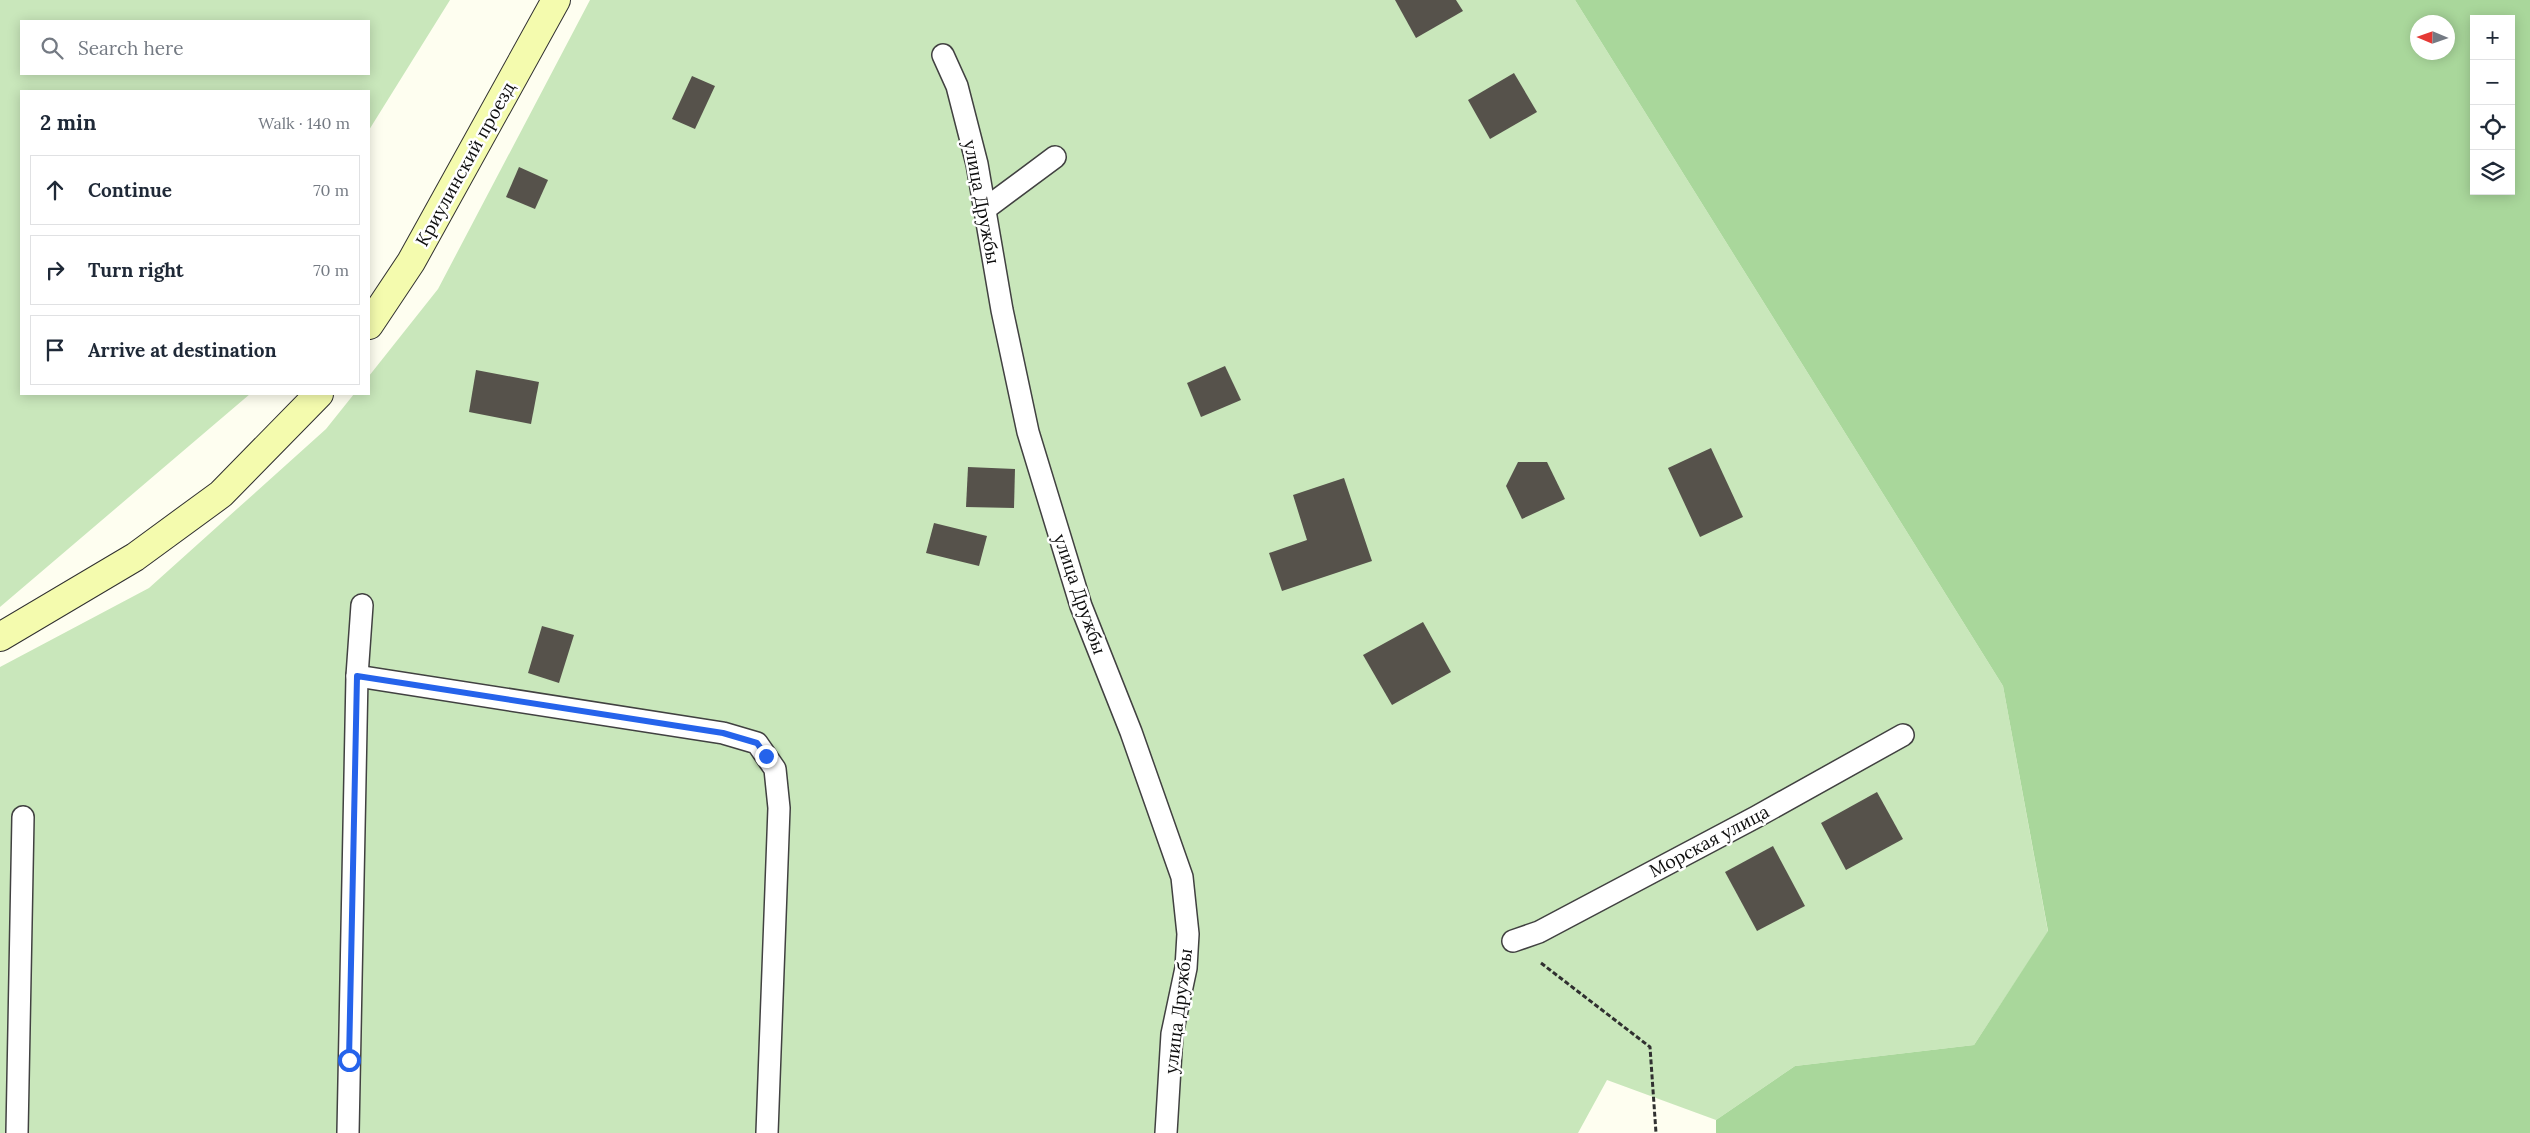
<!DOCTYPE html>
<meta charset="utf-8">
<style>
body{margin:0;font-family:Lora,serif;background:#f2f2f3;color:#1f2937}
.controls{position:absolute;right:15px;top:15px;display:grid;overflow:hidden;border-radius:0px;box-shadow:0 2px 12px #0003}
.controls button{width:45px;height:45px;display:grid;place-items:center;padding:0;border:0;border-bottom:1px solid #e0e1e3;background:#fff;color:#1f2937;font:25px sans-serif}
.compass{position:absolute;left:2410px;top:15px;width:45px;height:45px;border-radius:50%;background:#fff;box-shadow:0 2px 12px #0003;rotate:272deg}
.stop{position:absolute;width:15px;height:15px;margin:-11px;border:4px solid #2563eb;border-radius:50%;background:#fff}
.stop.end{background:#2563eb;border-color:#fff;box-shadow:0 1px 5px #0008}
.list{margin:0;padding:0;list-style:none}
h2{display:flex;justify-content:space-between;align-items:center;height:65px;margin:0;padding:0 20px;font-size:21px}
h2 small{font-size:16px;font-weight:400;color:#747a83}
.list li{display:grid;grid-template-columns:32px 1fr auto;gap:15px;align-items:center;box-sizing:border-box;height:70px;margin:0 10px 10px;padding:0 10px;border:1px solid #e0e1e3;border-radius:0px}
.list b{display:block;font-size:19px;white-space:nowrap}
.list em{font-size:16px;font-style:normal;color:#747a83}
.icon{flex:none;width:28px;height:28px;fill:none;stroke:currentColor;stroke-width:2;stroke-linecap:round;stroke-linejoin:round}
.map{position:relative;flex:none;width:2530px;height:1133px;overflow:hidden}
.search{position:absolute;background:#fff;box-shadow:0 2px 12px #0003;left:20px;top:20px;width:350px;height:55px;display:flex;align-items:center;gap:12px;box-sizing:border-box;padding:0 18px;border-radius:0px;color:#747a83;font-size:19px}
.panel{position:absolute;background:#fff;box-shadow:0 2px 12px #0003;left:20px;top:90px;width:350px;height:305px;border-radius:0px}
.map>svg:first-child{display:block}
</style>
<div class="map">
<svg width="2530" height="1133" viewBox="0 0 2530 1133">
<rect width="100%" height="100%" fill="#fefef0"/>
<g fill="#c9e7bb" fill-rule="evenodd">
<path d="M0 0H450L369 130V91H21V394H250L0 607ZM21 21H369V74H21Z"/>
<path d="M590 0H1575L2003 686 2048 932 1974 1045 1795 1066 1716 1120 1607 1080 1578 1133H0V667L149 588 326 429 354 394H369V376L438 289Z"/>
</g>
<path fill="#a9d79b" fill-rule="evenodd" d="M1575 0H2530V1133H1716V1120L1795 1066 1974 1045 2048 931 2003 686ZM2474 19H2511V191H2474ZM2418 22H2448V52H2418Z"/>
<g fill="#56524b">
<path d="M1395 0H1456L1463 11 1416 38Z"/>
<path d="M1514 73 1537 112 1490 139 1468 100Z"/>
<path d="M692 76 715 86 695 129 672 119Z"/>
<path d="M519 167 548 180 535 209 506 197Z"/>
<path d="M1225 366 1241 400 1201 417 1187 383Z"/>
<path d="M476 370 539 382 531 424 469 412Z"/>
<path d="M1711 448 1743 517 1700 537 1668 468Z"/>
<path d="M1518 462H1547L1565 499 1522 519 1506 486Z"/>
<path d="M968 467 1015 469 1014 508 966 507Z"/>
<path d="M1344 478 1372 561 1282 591 1269 553 1307 540 1293 495Z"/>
<path d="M934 523 987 536 979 566 926 553Z"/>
<path d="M1423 622 1451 672 1392 705 1363 655Z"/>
<path d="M542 626 574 635 559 683 528 673Z"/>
<path d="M1877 792 1903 839 1846 870 1821 823Z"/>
<path d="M1773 846 1805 906 1757 931 1725 872Z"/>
</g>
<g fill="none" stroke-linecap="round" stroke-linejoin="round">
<g stroke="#414141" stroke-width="24">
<g id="lane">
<path d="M943 55 957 86 977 164 1002 310 1028 432 1081 606 1131 732 1182 877 1188 934 1186 968 1172 1034 1166 1133"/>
<path d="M985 209 1055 157"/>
<path d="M357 676 723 733 757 743 775 769 779 808 767 1133"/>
<path d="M1513 941 1539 932 1756 817 1903 735"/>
<path d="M17 1133 23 817"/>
<path d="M348 1133 357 676 362 605"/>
</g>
</g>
<g stroke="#303030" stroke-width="30">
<g id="secondary">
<path d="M369 325 411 262 556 0"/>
<path d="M0 637 135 557 221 494 319 394"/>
</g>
</g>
<path stroke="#303030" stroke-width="3" stroke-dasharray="5 2.5" stroke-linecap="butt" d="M1541 963 1650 1047 1656 1133"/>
<use href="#lane" stroke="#fff" stroke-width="21"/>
<use href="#secondary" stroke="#f4fbae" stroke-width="28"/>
</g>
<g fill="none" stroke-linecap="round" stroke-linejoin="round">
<path stroke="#2563eb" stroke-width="6" d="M349 1060 357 676 723 733 757 743 766 756"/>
</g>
<g text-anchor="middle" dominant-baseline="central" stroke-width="5" stroke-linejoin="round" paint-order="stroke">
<g font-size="18" fill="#0e0e0e" stroke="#fff">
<text transform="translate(465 164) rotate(-61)">Криулинский проезд</text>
<text transform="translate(982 202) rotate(79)">улица Дружбы</text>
<text transform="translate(1080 594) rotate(71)">улица Дружбы</text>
<text transform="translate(1709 841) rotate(-28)">Морская улица</text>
<text transform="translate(1178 1011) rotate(-83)">улица Дружбы</text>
</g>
</g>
</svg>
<div class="controls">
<button>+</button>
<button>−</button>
<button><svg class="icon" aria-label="locate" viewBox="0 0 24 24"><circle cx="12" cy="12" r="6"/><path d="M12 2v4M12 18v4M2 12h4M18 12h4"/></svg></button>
<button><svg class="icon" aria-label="layers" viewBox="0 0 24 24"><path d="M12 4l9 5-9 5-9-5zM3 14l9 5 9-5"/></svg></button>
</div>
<svg class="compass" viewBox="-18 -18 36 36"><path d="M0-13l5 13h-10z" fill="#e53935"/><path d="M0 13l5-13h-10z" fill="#747a83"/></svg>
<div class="stop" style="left:349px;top:1060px"></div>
<div class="stop end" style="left:766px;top:756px"></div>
<div class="search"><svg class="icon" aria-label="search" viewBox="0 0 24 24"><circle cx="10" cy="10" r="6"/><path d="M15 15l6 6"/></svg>Search here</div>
<section class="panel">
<h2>2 min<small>Walk · 140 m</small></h2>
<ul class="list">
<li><svg class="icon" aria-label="ahead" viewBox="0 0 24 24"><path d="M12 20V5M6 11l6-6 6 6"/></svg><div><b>Continue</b></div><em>70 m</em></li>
<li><svg class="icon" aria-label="right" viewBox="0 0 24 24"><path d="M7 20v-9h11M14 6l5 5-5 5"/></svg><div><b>Turn right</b></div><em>70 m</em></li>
<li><svg class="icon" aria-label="arrive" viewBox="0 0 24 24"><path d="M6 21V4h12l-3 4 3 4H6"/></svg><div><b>Arrive at destination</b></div></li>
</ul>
</section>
</div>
